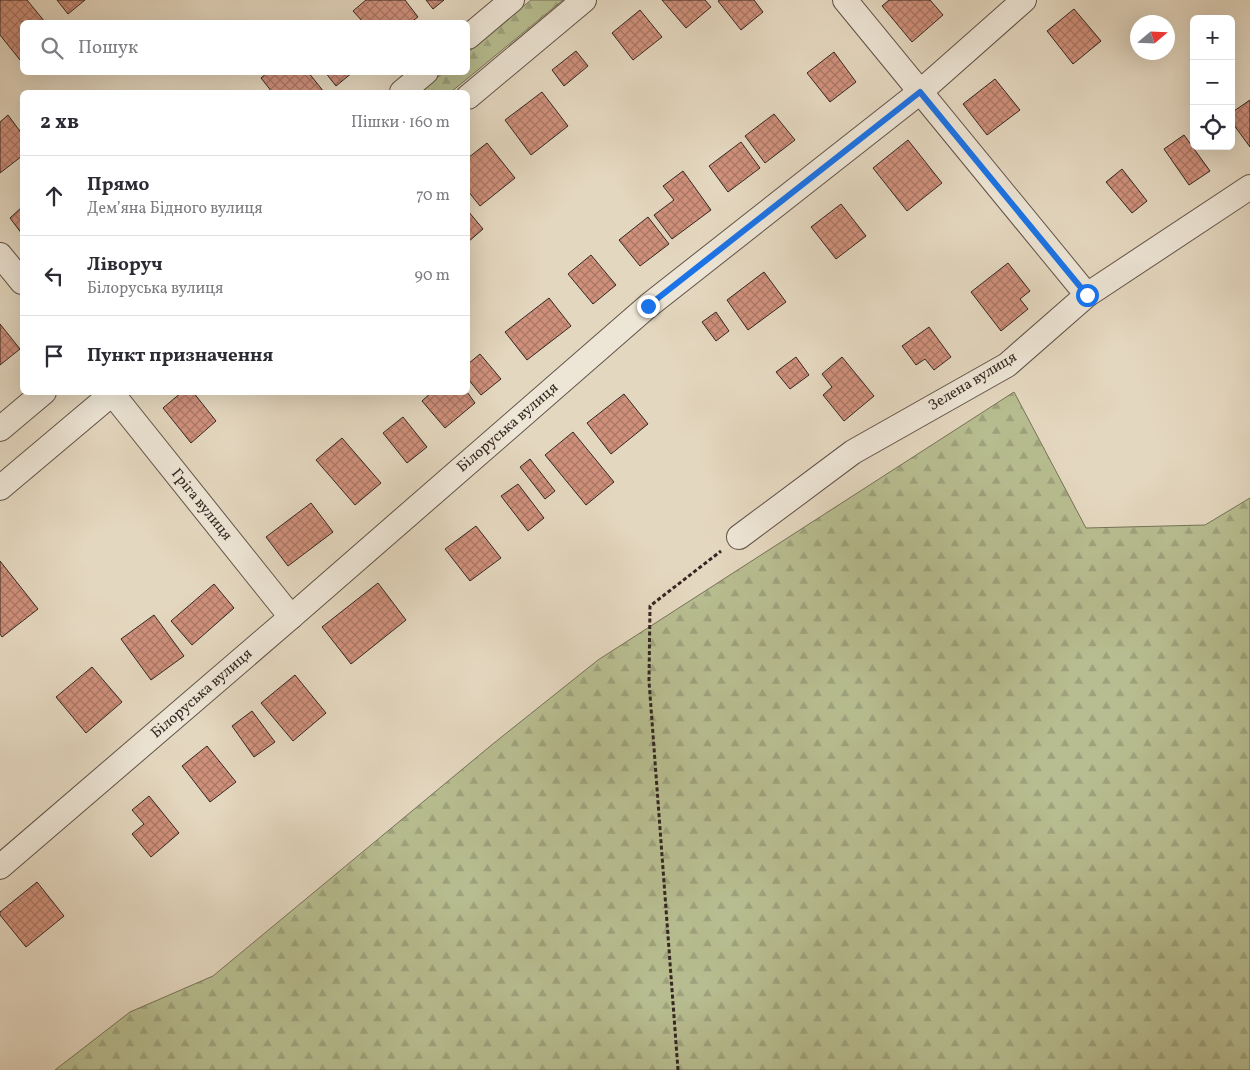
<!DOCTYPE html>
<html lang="uk">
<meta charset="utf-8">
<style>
body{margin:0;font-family:Vollkorn,serif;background:#f7f7f7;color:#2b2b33}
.controls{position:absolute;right:15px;top:15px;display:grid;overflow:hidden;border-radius:8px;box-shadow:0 5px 20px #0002}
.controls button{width:45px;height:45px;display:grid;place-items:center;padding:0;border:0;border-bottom:1px solid #e1e1e2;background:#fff;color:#2b2b33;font:25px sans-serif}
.compass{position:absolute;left:1130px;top:15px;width:45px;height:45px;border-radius:50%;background:#fff;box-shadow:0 5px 20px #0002;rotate:71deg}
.stop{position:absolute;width:15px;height:15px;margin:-11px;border:4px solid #1a73e8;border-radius:50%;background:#fff}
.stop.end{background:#1a73e8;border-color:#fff;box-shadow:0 1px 5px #0008}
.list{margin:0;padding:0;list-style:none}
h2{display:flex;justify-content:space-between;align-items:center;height:65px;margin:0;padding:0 20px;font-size:21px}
h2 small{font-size:16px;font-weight:400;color:#7c7c81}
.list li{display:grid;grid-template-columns:32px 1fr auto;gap:15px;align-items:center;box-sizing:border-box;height:80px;padding:0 20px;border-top:1px solid #e1e1e2}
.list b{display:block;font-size:19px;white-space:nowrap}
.list p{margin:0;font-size:16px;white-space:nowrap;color:#7c7c81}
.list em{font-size:16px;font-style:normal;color:#7c7c81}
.icon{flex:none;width:28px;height:28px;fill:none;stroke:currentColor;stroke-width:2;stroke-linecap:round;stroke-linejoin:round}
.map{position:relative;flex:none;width:1250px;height:1070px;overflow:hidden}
.search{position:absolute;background:#fff;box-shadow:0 5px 20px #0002;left:20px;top:20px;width:450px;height:55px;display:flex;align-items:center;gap:12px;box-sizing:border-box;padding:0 18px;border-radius:8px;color:#7c7c81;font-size:19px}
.panel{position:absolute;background:#fff;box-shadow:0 5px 20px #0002;left:20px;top:90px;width:450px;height:305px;border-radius:8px}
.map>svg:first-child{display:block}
</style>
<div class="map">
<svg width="1250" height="1070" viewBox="0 0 1250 1070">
<defs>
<pattern id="forest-firs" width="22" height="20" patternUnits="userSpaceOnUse" patternTransform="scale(1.25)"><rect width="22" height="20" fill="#b7bd90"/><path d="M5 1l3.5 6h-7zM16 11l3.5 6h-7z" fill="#9ea27c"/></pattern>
<pattern id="building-cross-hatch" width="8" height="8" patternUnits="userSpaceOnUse" patternTransform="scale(1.25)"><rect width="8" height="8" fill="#cf907b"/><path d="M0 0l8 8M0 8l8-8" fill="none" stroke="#a97664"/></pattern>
</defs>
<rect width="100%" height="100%" fill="#e4d7bf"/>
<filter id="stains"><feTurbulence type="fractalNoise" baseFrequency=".004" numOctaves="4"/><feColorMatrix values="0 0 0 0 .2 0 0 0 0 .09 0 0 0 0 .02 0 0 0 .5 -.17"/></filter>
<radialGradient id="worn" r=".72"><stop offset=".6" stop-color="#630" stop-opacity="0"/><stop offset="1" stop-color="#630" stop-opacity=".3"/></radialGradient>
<g fill="url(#forest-firs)" stroke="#767258">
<path d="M531 0H563L451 92H419L443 73 468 72V52Z"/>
<path d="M1014 392 1086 528 1205 525 1250 498V1070H55L130 1012 213 976 494 743 598 660Z"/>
</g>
<g fill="url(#building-cross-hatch)" stroke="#352721">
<path d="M0 0H27L45 22H22V58L20 60 0 35Z"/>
<path d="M57 0H85L68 14Z"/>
<path d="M366 0H405L418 17 411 22H363L353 11Z"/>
<path d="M426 0H444L433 9Z"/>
<path d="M662 0H705L711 7 686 28Z"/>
<path d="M720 0H754L763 12 741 30 718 1Z"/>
<path d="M889 0H930L943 15 912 42 882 6Z"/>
<path d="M1074 9 1101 41 1073 64 1047 31Z"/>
<path d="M640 10 662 37 633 60 612 33Z"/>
<path d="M576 51 588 66 564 86 552 70Z"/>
<path d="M834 52 856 82 830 102 807 73Z"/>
<path d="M268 72H308L324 92H272L261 78Z"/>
<path d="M325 72H353L336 86Z"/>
<path d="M995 79 1020 110 987 135 963 104Z"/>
<path d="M542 92 568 126 531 155 505 120Z"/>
<path d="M1250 100V147L1231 121V113Z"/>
<path d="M774 114 795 140 765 163 745 136Z"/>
<path d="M8 115 22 134V156L0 173V122Z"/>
<path d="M1184 135 1210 171 1189 185 1164 149Z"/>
<path d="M908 140 942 183 907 211 873 168Z"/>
<path d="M741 142 760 168 728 192 709 166Z"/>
<path d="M487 143 515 178 480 206 468 191V158Z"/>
<path d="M1122 169 1147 201 1132 213 1106 182Z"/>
<path d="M683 171 711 210 672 239 654 215 674 200 663 186Z"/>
<path d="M841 204 866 236 836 259 811 227Z"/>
<path d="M22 207V234L10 218Z"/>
<path d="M468 211 483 229 468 242Z"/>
<path d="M648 217 669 244 640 266 619 240Z"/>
<path d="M591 255 616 285 593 304 568 274Z"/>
<path d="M1008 263 1030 291 1020 299 1028 309 1001 331 971 292Z"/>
<path d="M764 272 786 302 748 330 727 300Z"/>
<path d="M549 298 571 326 527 360 505 332Z"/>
<path d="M716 312 729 331 716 341 702 322Z"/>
<path d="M0 324 20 349 0 365Z"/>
<path d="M929 327 951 357 934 370 925 359 916 365 902 346Z"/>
<path d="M480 354 501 379 481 395 468 379V364Z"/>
<path d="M796 357 809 375 790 389 776 372Z"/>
<path d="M842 357 874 396 844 421 823 395 832 387 822 374Z"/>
<path d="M182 392H193L216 421 191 443 163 408Z"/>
<path d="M432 392H467L475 403 445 428 422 401Z"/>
<path d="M624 394 648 424 611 454 587 423Z"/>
<path d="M403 417 427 447 407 463 383 433Z"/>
<path d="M573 432 614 482 586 505 545 455Z"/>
<path d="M342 438 381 483 355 505 316 460Z"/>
<path d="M530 459 555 491 545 499 520 467Z"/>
<path d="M518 484 544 518 528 531 501 496Z"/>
<path d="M311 503 333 532 288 566 266 537Z"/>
<path d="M476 526 501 558 470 581 445 549Z"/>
<path d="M0 561 38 609 2 637 0 634Z"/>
<path d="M378 583 406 620 351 664 322 627Z"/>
<path d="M214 584 234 608 192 645 171 621Z"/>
<path d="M154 615 184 656 151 680 121 639Z"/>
<path d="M92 667 122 702 86 733 56 697Z"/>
<path d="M295 675 326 713 293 741 261 703Z"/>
<path d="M252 711 275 742 254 757 232 726Z"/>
<path d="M207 746 236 782 210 802 182 766Z"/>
<path d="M149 796 179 833 151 857 132 834 144 824 132 810Z"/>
<path d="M37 882 64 916 26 947 0 915V912Z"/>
</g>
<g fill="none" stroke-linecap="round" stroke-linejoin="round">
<g stroke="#615348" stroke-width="26">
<g id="street">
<path d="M845 0 1087 295"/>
<path d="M468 37 512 0"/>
<path d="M402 92 426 72"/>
<path d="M468 97 584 0"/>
<path d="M0 255 22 282"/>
<path d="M111 392 291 617"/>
<path d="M0 429 44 392"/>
<path d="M0 488 114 392"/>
<path d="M739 537 853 452 1007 365 1087 295 1250 187"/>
<path d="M0 867 291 617 648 306 920 92 1024 0"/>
</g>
</g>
<path stroke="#352721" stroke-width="3" stroke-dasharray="4 2.5" stroke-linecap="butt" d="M678 1070 649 681 650 606 721 551"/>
<use href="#street" stroke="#ede5d5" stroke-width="24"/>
</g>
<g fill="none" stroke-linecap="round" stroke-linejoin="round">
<path stroke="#1a73e8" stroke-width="6" d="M648 306 920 92 1087 295"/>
</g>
<g text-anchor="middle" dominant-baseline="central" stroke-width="5" stroke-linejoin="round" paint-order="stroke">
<g font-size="15" fill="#352721" stroke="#ede5d5">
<text transform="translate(973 382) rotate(-31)">Зелена вулиця</text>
<text transform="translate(508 428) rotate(-41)">Білоруська вулиця</text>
<text transform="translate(201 505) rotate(51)">Гріга вулиця</text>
<text transform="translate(202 694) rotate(-41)">Білоруська вулиця</text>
</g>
</g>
<rect width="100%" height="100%" filter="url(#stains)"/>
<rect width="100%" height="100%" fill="url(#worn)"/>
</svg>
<div class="controls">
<button>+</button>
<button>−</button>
<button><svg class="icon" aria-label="locate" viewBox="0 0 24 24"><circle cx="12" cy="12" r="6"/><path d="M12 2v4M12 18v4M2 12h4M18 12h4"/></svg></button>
</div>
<svg class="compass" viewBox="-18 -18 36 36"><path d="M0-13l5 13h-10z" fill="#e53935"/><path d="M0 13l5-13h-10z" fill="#7c7c81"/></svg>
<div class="stop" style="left:1087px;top:295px"></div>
<div class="stop end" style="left:648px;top:306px"></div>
<div class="search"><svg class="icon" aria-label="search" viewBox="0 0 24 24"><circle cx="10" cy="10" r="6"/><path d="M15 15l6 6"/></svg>Пошук</div>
<section class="panel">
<h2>2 хв<small>Пішки · 160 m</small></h2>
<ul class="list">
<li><svg class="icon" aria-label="ahead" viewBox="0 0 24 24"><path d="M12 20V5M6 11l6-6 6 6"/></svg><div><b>Прямо</b><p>Дем’яна Бідного вулиця</p></div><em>70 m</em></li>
<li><svg class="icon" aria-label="left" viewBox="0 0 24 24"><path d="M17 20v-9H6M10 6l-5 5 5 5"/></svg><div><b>Ліворуч</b><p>Білоруська вулиця</p></div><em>90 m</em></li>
<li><svg class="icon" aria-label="arrive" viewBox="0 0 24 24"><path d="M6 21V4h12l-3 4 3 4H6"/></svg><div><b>Пункт призначення</b></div></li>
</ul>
</section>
</div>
